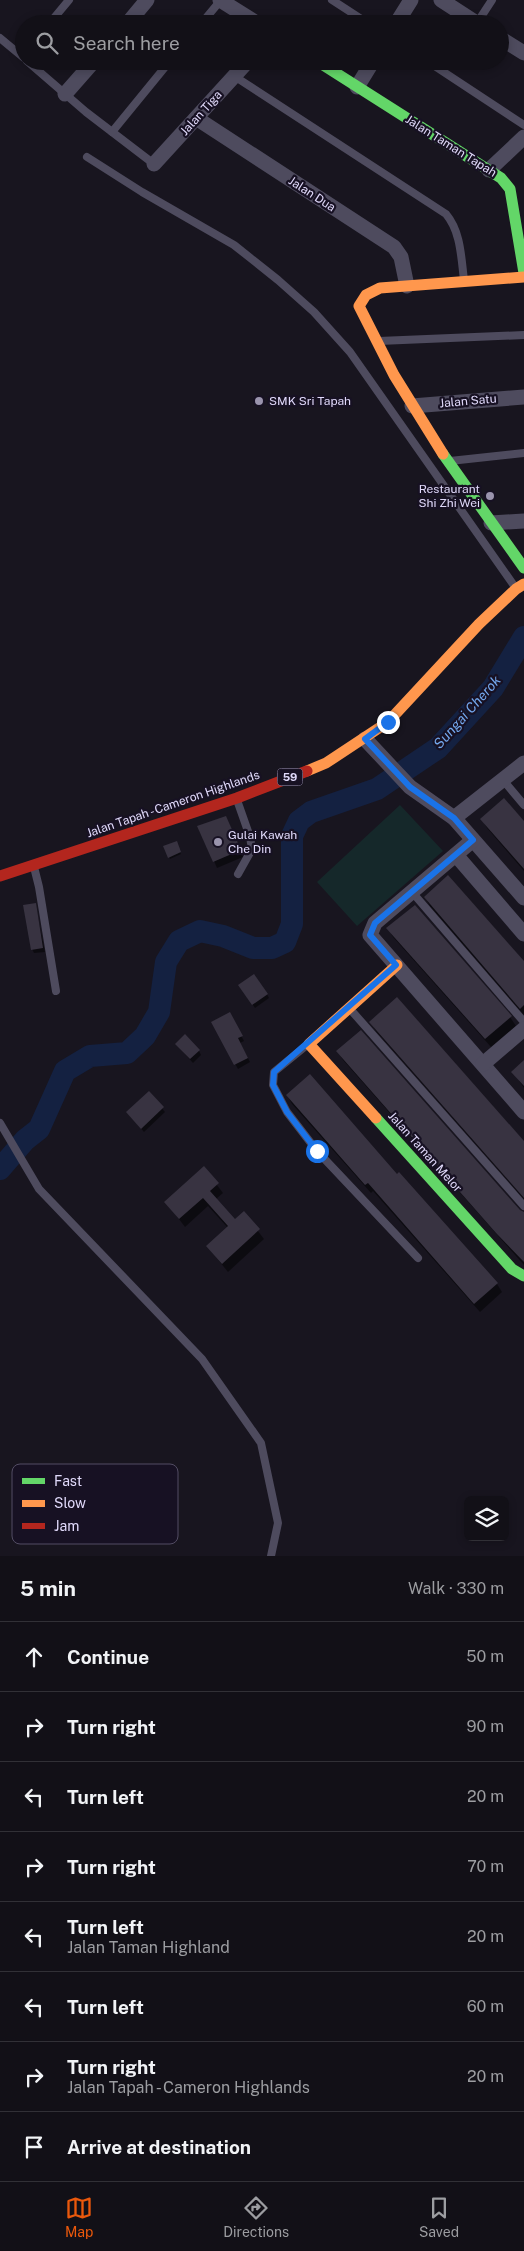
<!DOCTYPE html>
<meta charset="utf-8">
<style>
body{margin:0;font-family:"Public Sans",sans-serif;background:#1f1e24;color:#f1f3f6}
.controls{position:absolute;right:15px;bottom:15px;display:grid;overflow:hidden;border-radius:8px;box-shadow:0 2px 8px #0003}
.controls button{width:45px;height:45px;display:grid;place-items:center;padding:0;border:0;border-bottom:1px solid #313036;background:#121017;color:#f1f3f6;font:25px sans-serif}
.stop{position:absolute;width:15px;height:15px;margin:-11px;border:4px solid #1a73e8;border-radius:50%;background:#fff}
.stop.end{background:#1a73e8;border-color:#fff;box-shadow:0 1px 5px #0008}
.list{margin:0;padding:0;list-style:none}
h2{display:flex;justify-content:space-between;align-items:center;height:65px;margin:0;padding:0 20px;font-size:21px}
h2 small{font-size:16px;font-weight:400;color:#9c9da1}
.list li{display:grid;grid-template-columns:32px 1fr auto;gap:15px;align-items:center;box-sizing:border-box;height:70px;padding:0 20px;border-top:1px solid #313036}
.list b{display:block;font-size:19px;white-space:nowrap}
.list p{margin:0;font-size:16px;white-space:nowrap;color:#9c9da1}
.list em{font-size:16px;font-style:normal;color:#9c9da1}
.icon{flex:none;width:28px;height:28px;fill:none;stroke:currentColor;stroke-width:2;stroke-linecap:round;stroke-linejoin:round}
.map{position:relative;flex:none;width:524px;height:1556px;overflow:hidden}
.search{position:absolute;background:#121017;box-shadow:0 2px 8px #0003;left:15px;right:15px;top:15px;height:55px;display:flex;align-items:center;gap:12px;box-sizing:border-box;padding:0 18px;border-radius:28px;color:#9c9da1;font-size:19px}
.sheet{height:625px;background:#121017}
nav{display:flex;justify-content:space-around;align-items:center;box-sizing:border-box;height:70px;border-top:1px solid #313036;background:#121017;font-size:14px;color:#9c9da1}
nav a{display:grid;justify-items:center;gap:2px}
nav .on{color:#ea580c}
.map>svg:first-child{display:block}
</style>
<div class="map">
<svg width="524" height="1556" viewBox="0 0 524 1556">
<rect width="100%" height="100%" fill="#18151f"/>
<path fill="#15282a" d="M400 805 443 851 357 926 317 882Z"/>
<g fill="#0007">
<path d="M482 819 524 823V871L487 828Z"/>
<path d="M229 824 243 857 217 868 214 861Z"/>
<path d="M176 842 181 854 170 859 165 847Z"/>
<path d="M425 897 524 963V1015L430 906Z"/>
<path d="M35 904 45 952 34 953 32 949Z"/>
<path d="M388 928 510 1017 516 1026 491 1047 393 937Z"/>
<path d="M242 989 267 994 269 998 255 1008Z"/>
<path d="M230 1014 244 1041 240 1043 250 1062 238 1069 212 1022Z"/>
<path d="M371 1023 524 1143V1199L376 1031Z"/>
<path d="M176 1044 199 1051 201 1055 193 1063Z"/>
<path d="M338 1052 519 1211 524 1213V1265L343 1060Z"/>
<path d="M524 1062V1088L513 1072Z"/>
<path d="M149 1093 165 1112 144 1132 127 1112Z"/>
<path d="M287 1095 397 1176 399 1173 497 1284 502 1292 480 1312 373 1191 371 1193 292 1104Z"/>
<path d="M204 1168 223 1193 216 1199 235 1221 244 1213 264 1239 228 1272 207 1246 228 1228 208 1206 185 1227 166 1202Z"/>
</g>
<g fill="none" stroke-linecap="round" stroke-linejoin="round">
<path stroke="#142141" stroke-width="22" d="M0 1169 25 1140 39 1129 65 1071 90 1056 127 1053 145 1036 159 1012 166 962 179 941 200 931 223 936 253 948H272L285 942 292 924V836L299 821 311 812 377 789 438 748 493 688 524 637"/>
</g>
<g fill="#383341">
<path d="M504 798 524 821V869L480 819Z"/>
<path d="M226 816 241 850 213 862 197 826Z"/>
<path d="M177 841 181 852 168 858 163 846Z"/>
<path d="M448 875 524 961V1005L520 1009 424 897Z"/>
<path d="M36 903 43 948 31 950 23 905Z"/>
<path d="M415 905 512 1016 485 1039 386 928Z"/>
<path d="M254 974 268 994 252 1005 238 985Z"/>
<path d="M397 997 524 1141V1198L369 1022Z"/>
<path d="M230 1012 243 1036 238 1038 248 1058 234 1065 211 1022Z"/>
<path d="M361 1030 520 1210 524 1212V1262L496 1233 336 1051Z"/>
<path d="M185 1034 200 1050 190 1059 175 1044Z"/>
<path d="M524 1060V1086L511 1072Z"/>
<path d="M310 1074 397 1174 399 1172 498 1283 474 1304 368 1183 365 1185 286 1095Z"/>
<path d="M149 1091 164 1107 141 1129 126 1112Z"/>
<path d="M204 1166 219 1183 210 1191 235 1219 244 1211 260 1229 222 1264 206 1246 228 1226 203 1198 179 1219 164 1202Z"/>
</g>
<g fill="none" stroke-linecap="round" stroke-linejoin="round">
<g stroke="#4e4b5e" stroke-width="8">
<path d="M332 0 369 24"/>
<path d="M477 23 492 0"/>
<path d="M49 24 69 0"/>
<path d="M201 24 221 0"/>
<path d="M0 38 24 58"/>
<path d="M27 61 86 112 154 164"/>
<path d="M427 61 524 125"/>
<path d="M234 76 446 214C461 232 461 257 464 280"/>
<path d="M112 132 170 61"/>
<path d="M87 157 142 192 234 245 278 280 314 312 350 352 515 587"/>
<path d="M379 341 524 335"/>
<path d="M450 461 524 453"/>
<path d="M503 780 524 805"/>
<path d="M237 800 250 837 252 849 238 874"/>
<path d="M34 867 39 887 56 991"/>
<path d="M412 892 524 1022"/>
<path d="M350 1009 524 1206"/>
<path d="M307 1045 274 1072 273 1085 287 1112 317 1151 418 1258"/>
<path d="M0 1123 39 1189 202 1359 261 1443 278 1523 271 1556"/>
</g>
<g stroke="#4e4b5e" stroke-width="15">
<path d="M220 0 258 24"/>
<path d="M441 0 478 24"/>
<path d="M127 24 147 0"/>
<path d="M396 24 411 0"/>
<path d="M500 38 524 53"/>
<path d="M357 87 373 61"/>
<path d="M65 94 94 61"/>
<path d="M196 118 394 247 401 257 407 286"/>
<path d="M154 164 248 61"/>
<path d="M489 170 524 137"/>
<path d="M412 406 524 397"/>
<path d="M491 523 524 521"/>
<path d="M365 739 410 787 454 818 524 898"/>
<path d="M454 818 524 763"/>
<path d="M473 840 375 923 370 935 524 1112"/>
<path d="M456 855 524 934"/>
<path d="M483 1064 524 1029"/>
</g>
<g stroke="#63d668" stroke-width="11">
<path d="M317 61 501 178 510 189 524 273"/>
<path d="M443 454 524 568"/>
<path d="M376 1118 512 1269 524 1276"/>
</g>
<g stroke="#ff974d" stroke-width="11">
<path d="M443 454 394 375 359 306 366 295 380 288 524 277"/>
<path d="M307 771 326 763 388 722 479 624 516 589 524 584"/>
<path d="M376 1118 309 1044 397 965"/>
</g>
<path stroke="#b3261e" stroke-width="11" d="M0 876 237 798 307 771"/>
</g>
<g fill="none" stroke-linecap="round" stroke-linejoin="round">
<path stroke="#1a73e8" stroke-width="6" d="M317 1151 287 1112 273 1085 274 1072 396 965 370 935 375 923 473 840 454 818 410 787 365 739 388 722"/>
</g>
<g fill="#9a94ad" stroke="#171123" stroke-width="2">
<circle cx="259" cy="401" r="5"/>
<circle cx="490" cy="496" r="5"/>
<circle cx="218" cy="842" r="5"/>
</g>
<g text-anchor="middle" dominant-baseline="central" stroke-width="4.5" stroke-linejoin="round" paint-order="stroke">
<rect fill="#171123" stroke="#a49dba" stroke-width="1" x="277.5" y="768.5" width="25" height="17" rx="4"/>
<g font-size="11" font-weight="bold" fill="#e0d9fa">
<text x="290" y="777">59</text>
</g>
<g font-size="12" fill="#e0d9fa" stroke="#171123">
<text transform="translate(201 113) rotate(-48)">Jalan Tiga</text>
<text transform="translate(451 146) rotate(32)">Jalan Taman Tapah</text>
<text transform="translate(312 194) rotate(33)">Jalan Dua</text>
<text transform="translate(468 401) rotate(-5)">Jalan Satu</text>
<text transform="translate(173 804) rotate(-19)">Jalan Tapah - Cameron Highlands</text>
<text transform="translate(425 1152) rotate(48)">Jalan Taman Melor</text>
</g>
<g font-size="12" fill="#e0d9fa" stroke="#171123" text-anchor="start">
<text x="269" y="401">SMK Sri Tapah</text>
<text x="480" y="489" text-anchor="end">Restaurant<tspan x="480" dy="14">Shi Zhi Wei</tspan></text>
<text x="228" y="835">Gulai Kawah<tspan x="228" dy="14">Che Din</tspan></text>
</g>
<g font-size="14" font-style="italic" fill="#73a7ed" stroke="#171123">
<text transform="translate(467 712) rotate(-48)">Sungai Cherok</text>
</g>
</g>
<rect x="12" y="1464" width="166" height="80" rx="8" fill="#171123" stroke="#534d64" stroke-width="1"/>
<rect x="22" y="1478" width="23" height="6" fill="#63d668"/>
<rect x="22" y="1500" width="23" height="7" fill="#ff974d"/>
<rect x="22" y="1523" width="23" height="6" fill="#b3261e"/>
<g font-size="14" fill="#e0d9fa">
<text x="54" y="1486">Fast</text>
<text x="54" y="1508">Slow</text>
<text x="54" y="1531">Jam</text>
</g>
</svg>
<div class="controls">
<button><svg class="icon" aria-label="layers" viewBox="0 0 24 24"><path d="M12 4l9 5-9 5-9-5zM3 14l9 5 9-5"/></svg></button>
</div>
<div class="stop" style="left:317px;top:1151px"></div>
<div class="stop end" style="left:388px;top:722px"></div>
<div class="search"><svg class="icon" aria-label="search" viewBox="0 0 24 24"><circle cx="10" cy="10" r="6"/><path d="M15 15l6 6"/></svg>Search here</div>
</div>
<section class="sheet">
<h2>5 min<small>Walk · 330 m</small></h2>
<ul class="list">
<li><svg class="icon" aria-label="ahead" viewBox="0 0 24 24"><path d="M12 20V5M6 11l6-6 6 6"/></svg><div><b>Continue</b></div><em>50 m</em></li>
<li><svg class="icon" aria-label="right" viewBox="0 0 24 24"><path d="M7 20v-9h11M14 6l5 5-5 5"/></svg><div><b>Turn right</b></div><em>90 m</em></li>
<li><svg class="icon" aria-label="left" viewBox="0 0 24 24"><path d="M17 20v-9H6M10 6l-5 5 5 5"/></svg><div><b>Turn left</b></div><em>20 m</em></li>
<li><svg class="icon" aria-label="right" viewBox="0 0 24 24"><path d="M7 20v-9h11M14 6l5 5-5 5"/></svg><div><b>Turn right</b></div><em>70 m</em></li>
<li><svg class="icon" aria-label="left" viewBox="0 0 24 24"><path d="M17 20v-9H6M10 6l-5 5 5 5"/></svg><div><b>Turn left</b><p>Jalan Taman Highland</p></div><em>20 m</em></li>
<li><svg class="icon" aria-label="left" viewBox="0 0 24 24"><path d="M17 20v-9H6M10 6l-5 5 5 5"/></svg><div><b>Turn left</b></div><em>60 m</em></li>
<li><svg class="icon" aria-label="right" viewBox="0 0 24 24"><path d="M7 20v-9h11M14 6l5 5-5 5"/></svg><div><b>Turn right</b><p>Jalan Tapah - Cameron Highlands</p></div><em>20 m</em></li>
<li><svg class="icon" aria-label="arrive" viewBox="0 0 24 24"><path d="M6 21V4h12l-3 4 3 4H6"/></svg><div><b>Arrive at destination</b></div></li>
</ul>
</section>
<nav>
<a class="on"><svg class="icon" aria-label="map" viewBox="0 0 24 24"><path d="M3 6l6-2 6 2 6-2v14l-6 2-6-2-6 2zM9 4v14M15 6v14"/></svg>Map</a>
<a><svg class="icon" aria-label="directions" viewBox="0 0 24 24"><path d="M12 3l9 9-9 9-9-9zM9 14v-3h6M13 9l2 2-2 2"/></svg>Directions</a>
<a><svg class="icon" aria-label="saved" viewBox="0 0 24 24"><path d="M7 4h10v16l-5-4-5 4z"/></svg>Saved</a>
</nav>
